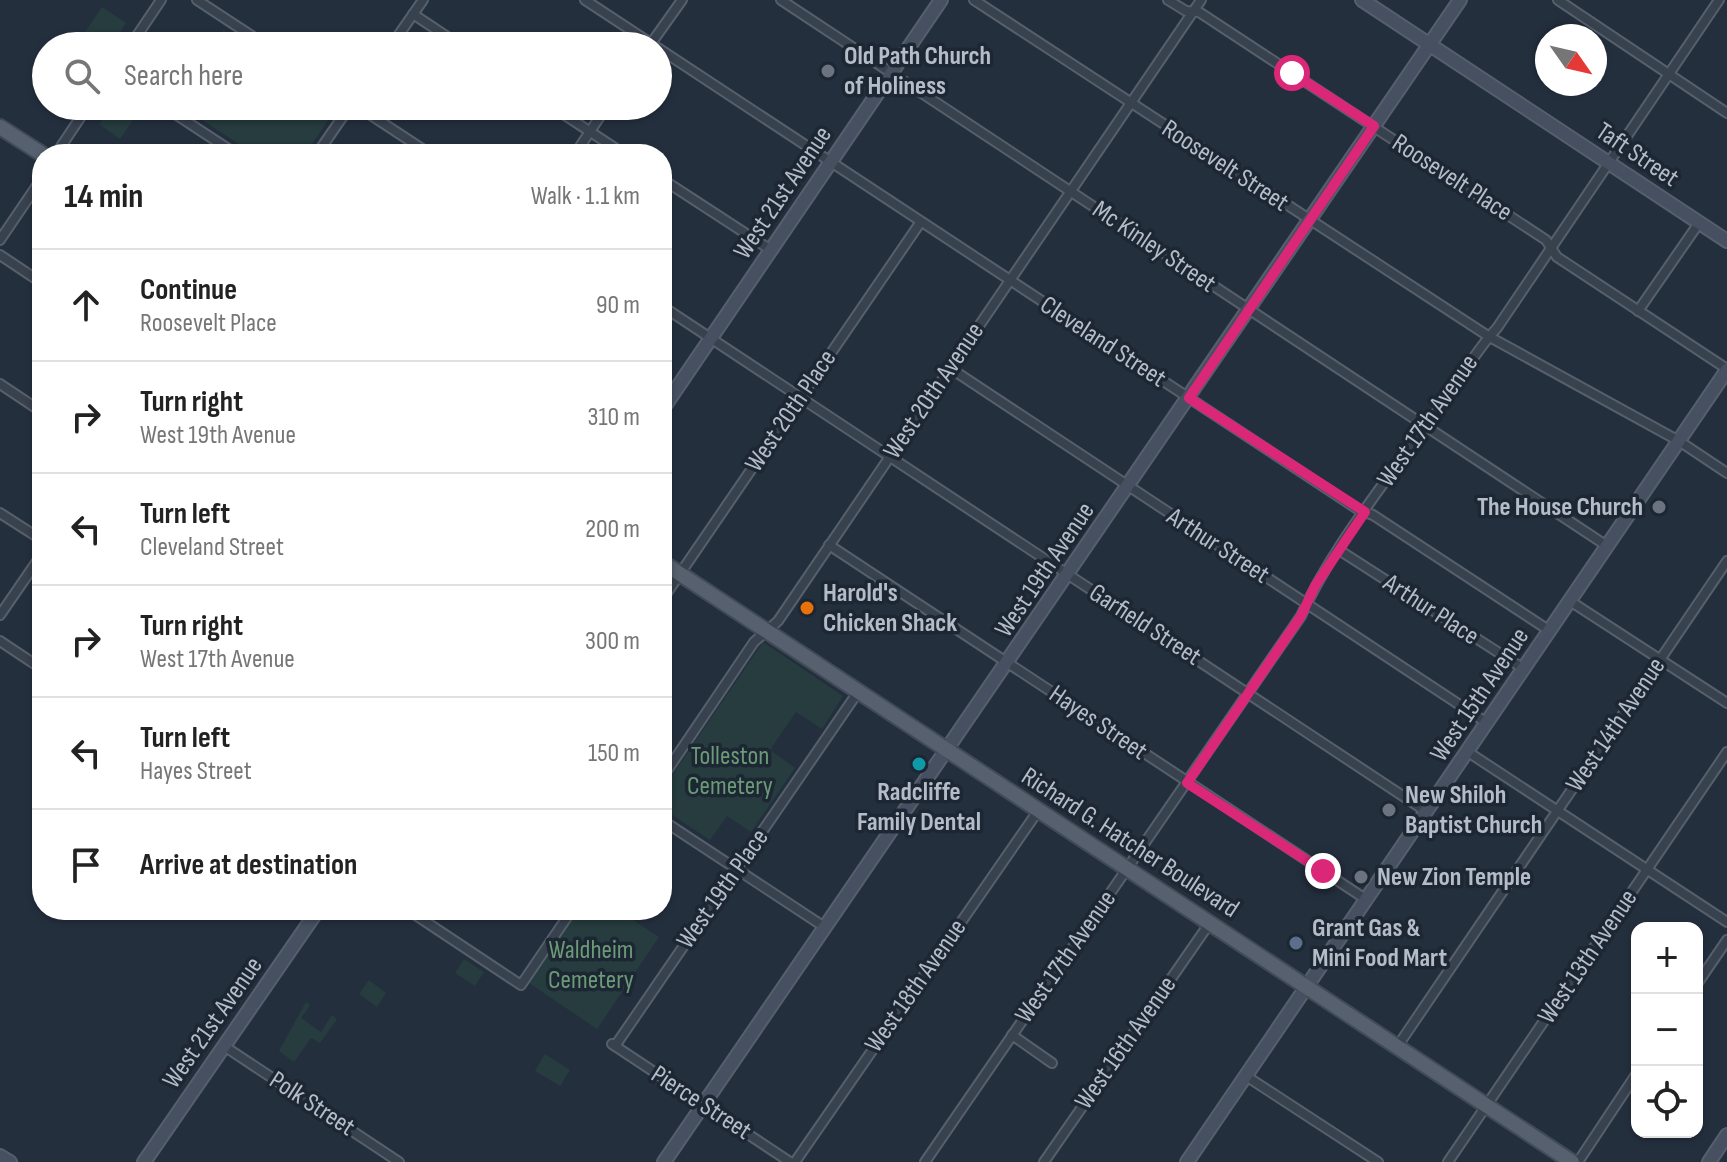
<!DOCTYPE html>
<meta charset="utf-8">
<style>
body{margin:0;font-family:"Sofia Sans Condensed",sans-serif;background:#f2f2f2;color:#222}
.controls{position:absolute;right:24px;bottom:24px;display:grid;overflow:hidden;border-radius:16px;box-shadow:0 2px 6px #0004}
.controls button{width:72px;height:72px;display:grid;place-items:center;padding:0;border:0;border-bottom:2px solid #e0e0e0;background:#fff;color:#222;font:40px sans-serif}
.compass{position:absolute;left:1535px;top:24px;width:72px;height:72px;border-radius:50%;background:#fff;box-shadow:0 2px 6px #0004;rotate:124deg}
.stop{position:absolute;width:24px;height:24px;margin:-18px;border:6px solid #db2777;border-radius:50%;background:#fff}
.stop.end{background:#db2777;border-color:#fff;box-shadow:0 2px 8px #0008}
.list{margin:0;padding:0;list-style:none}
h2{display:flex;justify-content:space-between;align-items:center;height:104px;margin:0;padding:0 32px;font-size:34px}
h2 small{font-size:26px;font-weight:400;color:#767676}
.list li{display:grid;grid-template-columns:52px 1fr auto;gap:24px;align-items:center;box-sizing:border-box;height:112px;padding:0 32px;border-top:2px solid #e0e0e0}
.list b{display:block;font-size:30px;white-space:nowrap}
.list p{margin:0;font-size:26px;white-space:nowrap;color:#767676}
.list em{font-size:26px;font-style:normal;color:#767676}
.icon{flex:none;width:44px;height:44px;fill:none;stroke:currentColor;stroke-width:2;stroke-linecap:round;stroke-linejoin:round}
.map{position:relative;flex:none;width:1727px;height:1162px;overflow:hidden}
.search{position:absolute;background:#fff;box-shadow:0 2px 6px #0004;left:32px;top:32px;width:640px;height:88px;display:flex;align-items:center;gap:20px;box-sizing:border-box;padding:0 28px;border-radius:44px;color:#767676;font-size:30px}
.panel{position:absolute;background:#fff;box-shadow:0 2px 6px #0004;left:32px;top:144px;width:640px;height:776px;border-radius:32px}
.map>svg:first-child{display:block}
</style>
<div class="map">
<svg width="1727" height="1162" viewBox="0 0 1727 1162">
<rect width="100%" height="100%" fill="#242f3e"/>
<g fill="#263c3f">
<path d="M102 7 126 23 111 46 85 32Z"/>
<path d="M223 30 247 46H213Z"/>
<path d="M111 106H134L140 110 120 139 99 124Z"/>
<path d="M181 106H338L305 154H254Z"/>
<path d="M763 642 843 696 822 729 796 712 770 750 795 768 751 832 727 816 710 840 662 808V790Z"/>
<path d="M579 910H618L659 937 597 1029 529 983Z"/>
<path d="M464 959 484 972 475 986 455 973Z"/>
<path d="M369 980 386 993 377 1007 359 994Z"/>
<path d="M306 1002 310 1005 301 1018 321 1032 332 1015 337 1019 320 1043 311 1038 294 1062 279 1051Z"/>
<path d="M545 1054 570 1070 560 1086 535 1071Z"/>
</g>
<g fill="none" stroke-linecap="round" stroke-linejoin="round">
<g stroke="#565f6c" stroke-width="12">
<g id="street">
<path d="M197 0 267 46"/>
<path d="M585 0 655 46"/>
<path d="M781 0 1607 546"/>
<path d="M974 0 1488 336 1679 441 1727 473"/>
<path d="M1168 0 1186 11 1199 12 1546 240 1557 257 1727 369"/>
<path d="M1558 0 1727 113"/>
<path d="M413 14 461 46"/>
<path d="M650 45 682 0"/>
<path d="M130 46 161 0"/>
<path d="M391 46 423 0"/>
<path d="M658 48 1359 510 1373 515 1550 631"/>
<path d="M163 106 236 154"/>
<path d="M357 106 430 154"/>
<path d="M551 106 624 154"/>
<path d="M56 154 88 106"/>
<path d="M317 154 350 106"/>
<path d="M575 154 607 106"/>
<path d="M662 179 771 250"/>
<path d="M0 240 42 178"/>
<path d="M0 255 42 283"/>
<path d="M662 306 1427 812"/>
<path d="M1638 311 1699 223"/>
<path d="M950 368 1487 723"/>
<path d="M0 384 42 412"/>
<path d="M0 513 42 540"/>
<path d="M829 545 1367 900"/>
<path d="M1339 550 1524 669"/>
<path d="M662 600 920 223"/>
<path d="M1570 601 1727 703"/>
<path d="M0 615 42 554"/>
<path d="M0 641 42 669"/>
<path d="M1468 752 1727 922"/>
<path d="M662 778 754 642 778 621 1201 0"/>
<path d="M662 820 826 928"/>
<path d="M408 910 521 985 572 910"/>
<path d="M1697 984 1727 940"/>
<path d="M1012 1035 1052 1063"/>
<path d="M612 1044 790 1162"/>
<path d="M224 1046 399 1162"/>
<path d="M615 1046 858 692"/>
<path d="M1397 1047 1727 561"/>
<path d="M1246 1076 1378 1162"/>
<path d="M795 1162 1038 811"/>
<path d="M925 1162 1301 616C1330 551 1378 493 1418 435 1449 402 1466 361 1497 328L1719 0"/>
<path d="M1044 1162 1209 924"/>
<path d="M1448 1162 1727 752"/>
<path d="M1578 1162 1637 1073"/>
</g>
</g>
<g stroke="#565f6c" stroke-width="16">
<g id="secondary">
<path d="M1362 0 1727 241"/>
<path d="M662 410 941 0"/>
<path d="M0 1156 10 1162"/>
<path d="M144 1162 318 910"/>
<path d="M664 1162 1460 0"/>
<path d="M1187 1162 1727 370"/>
<path d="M1709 1162 1727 1135"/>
</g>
</g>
<g stroke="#414a57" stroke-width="18">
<g id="primary">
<path d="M0 127 42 154"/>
<path d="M662 562 1572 1162"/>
</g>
</g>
<use href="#street" stroke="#38414e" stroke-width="8"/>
<use href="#secondary" stroke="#465061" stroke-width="12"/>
<use href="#primary" stroke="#56606e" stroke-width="14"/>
</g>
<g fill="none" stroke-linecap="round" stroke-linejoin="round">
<path stroke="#db2777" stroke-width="10" d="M1292 73 1374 126 1189 398 1365 512 1315 586 1301 616 1187 783 1323 871"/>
</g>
<g fill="#6b7280" stroke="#1d2633" stroke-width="3">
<circle cx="828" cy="71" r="8"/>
<circle cx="1659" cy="507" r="8"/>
<circle cx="1389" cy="810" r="8"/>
<circle cx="1361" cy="877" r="8"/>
</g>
<circle fill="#e8710a" stroke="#1d2633" stroke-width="3" cx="807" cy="608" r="8"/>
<circle fill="#0f9aa8" stroke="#1d2633" stroke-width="3" cx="919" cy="764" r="8"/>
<circle fill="#5c6f8a" stroke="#1d2633" stroke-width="3" cx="1296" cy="943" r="8"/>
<g text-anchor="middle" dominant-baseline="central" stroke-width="7" stroke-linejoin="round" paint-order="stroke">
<g font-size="26" font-weight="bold" fill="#b4bcc9" stroke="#1d2633" text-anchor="start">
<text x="844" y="56">Old Path Church<tspan x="844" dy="30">of Holiness</tspan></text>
<text x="1643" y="507" text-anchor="end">The House Church</text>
<text x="823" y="593">Harold's<tspan x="823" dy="30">Chicken Shack</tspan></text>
<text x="919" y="792" text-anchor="middle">Radcliffe<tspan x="919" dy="30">Family Dental</tspan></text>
<text x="1405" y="795">New Shiloh<tspan x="1405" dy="30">Baptist Church</tspan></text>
<text x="1377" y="877">New Zion Temple</text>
<text x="1312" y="928">Grant Gas &amp;<tspan x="1312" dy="30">Mini Food Mart</tspan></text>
</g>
<g font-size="26" fill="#b4bcc9" stroke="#1d2633">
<text transform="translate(1637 155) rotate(34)">Taft Street</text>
<text transform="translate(1225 166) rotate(33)">Roosevelt Street</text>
<text transform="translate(1452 178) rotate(33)">Roosevelt Place</text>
<text transform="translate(783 193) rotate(-56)">West 21st Avenue</text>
<text transform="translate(1154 247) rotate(34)">Mc Kinley Street</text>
<text transform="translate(1103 342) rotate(33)">Cleveland Street</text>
<text transform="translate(934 391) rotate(-56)">West 20th Avenue</text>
<text transform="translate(791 411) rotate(-56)">West 20th Place</text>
<text transform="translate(1428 421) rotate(-55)">West 17th Avenue</text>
<text transform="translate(1218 546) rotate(33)">Arthur Street</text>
<text transform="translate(1045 570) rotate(-56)">West 19th Avenue</text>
<text transform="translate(1431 610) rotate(33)">Arthur Place</text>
<text transform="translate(1145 625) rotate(33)">Garfield Street</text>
<text transform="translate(1480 695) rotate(-56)">West 15th Avenue</text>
<text transform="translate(1098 723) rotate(34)">Hayes Street</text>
<text transform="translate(1616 725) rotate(-56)">West 14th Avenue</text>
<text transform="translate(1130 843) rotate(33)">Richard G. Hatcher Boulevard</text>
<text transform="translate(723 889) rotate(-55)">West 19th Place</text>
<text transform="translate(1066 957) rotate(-55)">West 17th Avenue</text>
<text transform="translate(1588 957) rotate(-56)">West 13th Avenue</text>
<text transform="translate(916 986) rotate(-55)">West 18th Avenue</text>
<text transform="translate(213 1023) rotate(-55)">West 21st Avenue</text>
<text transform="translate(1126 1043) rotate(-55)">West 16th Avenue</text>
<text transform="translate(701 1103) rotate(33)">Pierce Street</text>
<text transform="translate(312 1104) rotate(33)">Polk Street</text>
</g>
<g font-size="26" fill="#6b9a76" stroke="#1d2633">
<text x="730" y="756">Tolleston<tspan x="730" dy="30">Cemetery</tspan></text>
<text x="591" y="950">Waldheim<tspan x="591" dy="30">Cemetery</tspan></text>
</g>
</g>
</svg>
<div class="controls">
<button>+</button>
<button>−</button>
<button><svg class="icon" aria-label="locate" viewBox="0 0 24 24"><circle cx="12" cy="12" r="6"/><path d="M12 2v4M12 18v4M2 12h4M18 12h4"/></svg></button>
</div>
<svg class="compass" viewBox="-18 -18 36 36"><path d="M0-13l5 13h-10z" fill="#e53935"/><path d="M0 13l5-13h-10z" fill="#767676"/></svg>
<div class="stop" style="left:1292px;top:73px"></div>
<div class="stop end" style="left:1323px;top:871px"></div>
<div class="search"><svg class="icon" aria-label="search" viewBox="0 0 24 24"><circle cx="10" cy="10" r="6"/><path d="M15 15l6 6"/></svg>Search here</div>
<section class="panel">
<h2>14 min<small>Walk · 1.1 km</small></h2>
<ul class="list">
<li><svg class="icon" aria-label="ahead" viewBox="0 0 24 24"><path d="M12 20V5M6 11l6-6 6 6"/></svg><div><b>Continue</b><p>Roosevelt Place</p></div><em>90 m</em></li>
<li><svg class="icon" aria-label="right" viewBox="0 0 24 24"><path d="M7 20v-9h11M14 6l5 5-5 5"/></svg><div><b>Turn right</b><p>West 19th Avenue</p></div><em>310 m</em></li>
<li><svg class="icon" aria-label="left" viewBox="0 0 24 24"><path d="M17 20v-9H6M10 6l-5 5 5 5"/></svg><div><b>Turn left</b><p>Cleveland Street</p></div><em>200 m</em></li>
<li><svg class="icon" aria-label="right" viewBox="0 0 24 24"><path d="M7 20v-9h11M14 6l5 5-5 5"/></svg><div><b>Turn right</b><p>West 17th Avenue</p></div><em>300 m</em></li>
<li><svg class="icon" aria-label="left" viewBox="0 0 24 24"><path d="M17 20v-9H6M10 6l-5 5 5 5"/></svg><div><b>Turn left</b><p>Hayes Street</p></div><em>150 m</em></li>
<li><svg class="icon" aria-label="arrive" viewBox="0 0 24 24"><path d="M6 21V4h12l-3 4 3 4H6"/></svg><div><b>Arrive at destination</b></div></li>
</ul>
</section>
</div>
